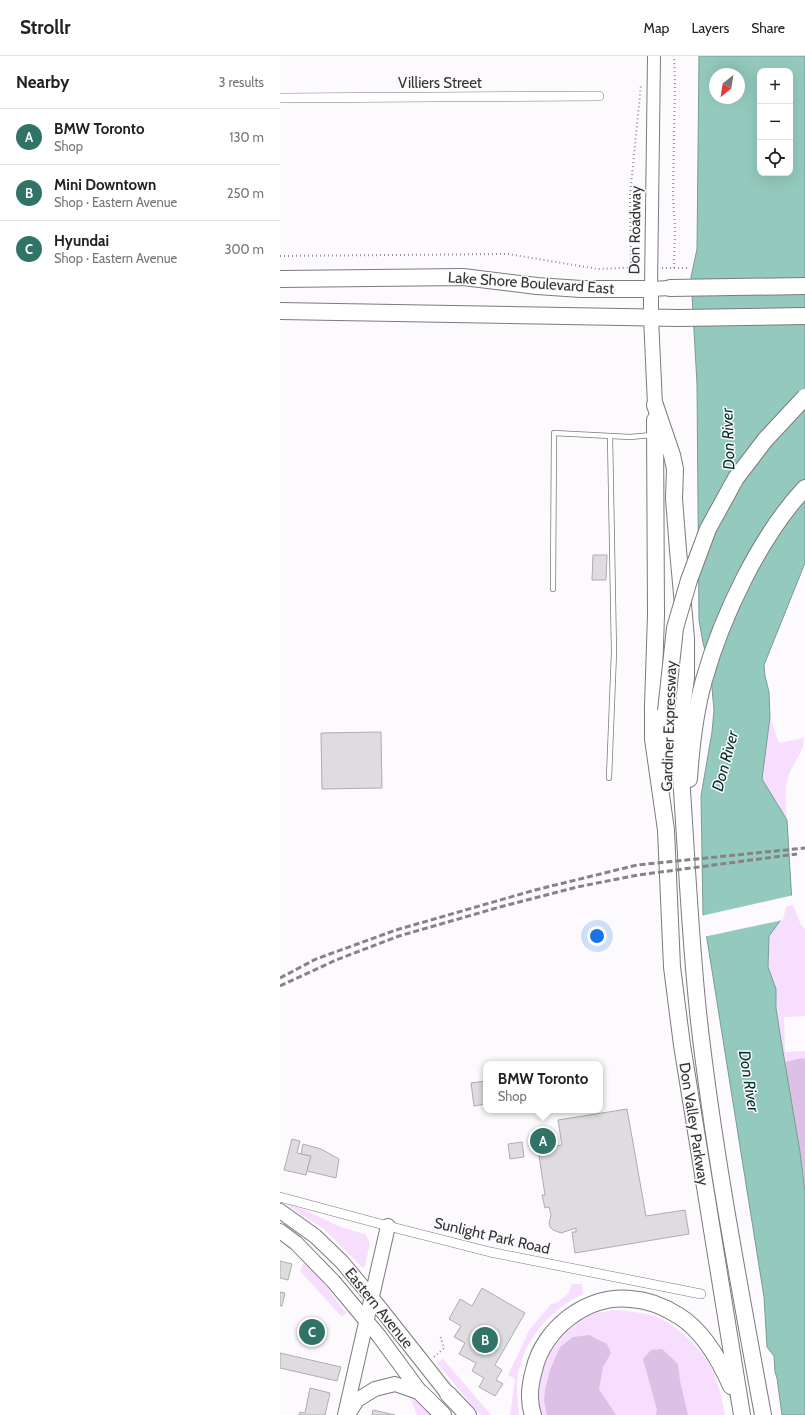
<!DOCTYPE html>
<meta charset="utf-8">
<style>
body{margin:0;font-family:Cabin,sans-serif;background:#f2f2f2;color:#222}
.controls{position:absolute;right:12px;top:12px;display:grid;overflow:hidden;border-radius:8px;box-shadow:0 4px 16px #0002}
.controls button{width:36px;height:36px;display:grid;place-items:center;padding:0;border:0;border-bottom:1px solid #e0e0e0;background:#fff;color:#222;font:20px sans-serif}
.compass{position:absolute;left:429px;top:12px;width:36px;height:36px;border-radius:50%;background:#fff;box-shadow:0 4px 16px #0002;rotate:210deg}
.you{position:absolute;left:317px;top:880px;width:14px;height:14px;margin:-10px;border:3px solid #fff;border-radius:50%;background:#1a73e8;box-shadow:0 0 0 6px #1a73e833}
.badge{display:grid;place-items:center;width:26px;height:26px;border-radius:50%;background:#317467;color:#fff;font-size:13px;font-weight:700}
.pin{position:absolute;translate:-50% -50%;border:2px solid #fff;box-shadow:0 1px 4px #0006}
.popup{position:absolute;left:203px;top:1005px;width:120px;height:52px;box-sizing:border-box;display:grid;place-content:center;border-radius:8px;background:#fff;filter:drop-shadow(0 1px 3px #0005);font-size:13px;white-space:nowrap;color:#767676}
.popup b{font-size:15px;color:#222}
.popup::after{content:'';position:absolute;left:50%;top:100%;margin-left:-8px;border:8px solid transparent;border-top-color:#fff}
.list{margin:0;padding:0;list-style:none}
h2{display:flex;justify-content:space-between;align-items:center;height:52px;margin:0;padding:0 16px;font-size:17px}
h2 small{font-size:13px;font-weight:400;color:#767676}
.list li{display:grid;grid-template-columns:26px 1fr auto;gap:12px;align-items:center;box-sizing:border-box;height:56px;padding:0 16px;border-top:1px solid #e0e0e0}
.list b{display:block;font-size:15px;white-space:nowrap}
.list p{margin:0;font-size:13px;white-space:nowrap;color:#767676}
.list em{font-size:13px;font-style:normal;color:#767676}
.icon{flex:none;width:22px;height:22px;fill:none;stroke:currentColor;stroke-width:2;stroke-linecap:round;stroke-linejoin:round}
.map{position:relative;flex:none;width:525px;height:1359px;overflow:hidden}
header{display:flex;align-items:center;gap:24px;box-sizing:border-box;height:56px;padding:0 20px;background:#fff;border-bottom:1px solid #e0e0e0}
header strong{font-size:19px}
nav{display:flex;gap:22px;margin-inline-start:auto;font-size:14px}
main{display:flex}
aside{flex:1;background:#fff}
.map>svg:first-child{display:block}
</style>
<header>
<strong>Strollr</strong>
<nav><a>Map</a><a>Layers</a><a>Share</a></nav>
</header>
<main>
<aside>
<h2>Nearby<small>3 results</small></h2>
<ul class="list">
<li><span class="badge">A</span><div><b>BMW Toronto</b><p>Shop</p></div><em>130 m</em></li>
<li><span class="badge">B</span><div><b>Mini Downtown</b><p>Shop · Eastern Avenue</p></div><em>250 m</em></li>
<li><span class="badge">C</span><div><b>Hyundai</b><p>Shop · Eastern Avenue</p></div><em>300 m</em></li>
</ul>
</aside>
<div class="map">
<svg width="525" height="1359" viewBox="0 0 525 1359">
<rect width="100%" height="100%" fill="#fcfafd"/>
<g fill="#f7defe">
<path d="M490 661 499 687 519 683 524 681C525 696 511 708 508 722 504 735 506 750 507 764L482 723Z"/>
<path d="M512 847 521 869 525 873V960L504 961 505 996 525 995V1003L522 1002 504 1006 496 952 497 945 488 911 489 880 500 865 504 850Z"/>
<path d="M10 1149 25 1154 60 1171 85 1178 90 1187 85 1210 83 1212 44 1173 10 1151Z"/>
<path d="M23 1207 42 1225 66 1257 62 1261 20 1215Z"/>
<path d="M292 1228H302L303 1238C268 1254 240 1288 237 1328 237 1339 238 1349 239 1359H230L235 1323 228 1319 250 1273 271 1248 278 1246 288 1238Z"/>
<path d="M335 1254C348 1255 361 1256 374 1260 396 1267 426 1296 434 1318 439 1330 443 1346 445 1359H261L258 1344 261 1322 265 1307 274 1290 288 1275 303 1263 316 1257Z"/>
<path d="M163 1303 211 1359H201L195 1353 157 1307Z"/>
<path d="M133 1341 137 1343 151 1359H137L131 1344Z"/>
</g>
<g fill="#ddc0e5">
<path d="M522 1002 525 1003V1136L520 1096 504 1006Z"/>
<path d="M309 1279 327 1288 331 1297 323 1311 319 1333 336 1359H267L264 1345 265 1334 270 1314 280 1291 293 1281Z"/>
<path d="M382 1293 398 1308 400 1325 408 1359H376L377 1354 363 1303 371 1294Z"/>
</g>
<path fill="#94cabd" stroke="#789d94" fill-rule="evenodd" d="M419 0H525V507L484 609 485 620 489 636 490 661 482 723 507 764 512 847 504 850 500 865 489 880 488 911 496 933V952L500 978 520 1096 525 1136V1359H502L497 1322 495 1316 494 1300 487 1291 484 1241 423 858 421 740 432 676 434 654 430 610 423 587 419 564 417 328 411 221 417 193ZM480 15H510V117H480ZM435 18H459V42H435Z"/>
<path fill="#fcfafd" d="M514 839V848L506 851 503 864 423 881 421 860Z"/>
<g fill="#dedcdf" stroke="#aeacae">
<path d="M313 499H327L326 524H312Z"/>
<path d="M101 676 102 732 42 733 41 677Z"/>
<path d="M206 1025V1048L194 1050 191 1027Z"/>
<path d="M347 1053 366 1160 405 1154 409 1178 295 1197 292 1176H296V1172L281 1177 273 1174 270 1171 269 1167 271 1159 269 1151 265 1152 262 1139H265L258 1093 282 1089 278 1064Z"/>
<path d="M12 1083 20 1085 17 1097 31 1100 26 1119 4 1114Z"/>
<path d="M242 1086 244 1101 230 1103 228 1088Z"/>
<path d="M23 1088 41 1093 59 1103 56 1122 27 1115 31 1100 21 1098Z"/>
<path d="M0 1205 12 1208 8 1224 0 1222Z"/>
<path d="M202 1232 245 1257 215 1309 222 1314 216 1324 223 1328 215 1340 199 1331 204 1322 192 1315 196 1307 179 1298 185 1287 174 1281 181 1270 169 1263 180 1243 192 1250Z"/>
<path d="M0 1236 5 1237 2 1250H0Z"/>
<path d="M0 1297 61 1311 57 1325 0 1312Z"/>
<path d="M30 1332 50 1337 45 1359H19L20 1356 25 1357Z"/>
<path d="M93 1354 115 1359H92Z"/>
</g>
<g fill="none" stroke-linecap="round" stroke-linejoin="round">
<g stroke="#7c7a7d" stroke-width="6">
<g id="lane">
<path d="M273 533 274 377 350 381 372 379"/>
<path d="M329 722 334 596 330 380"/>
</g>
</g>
<g stroke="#7c7a7d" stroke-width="10">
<g id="street">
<path d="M0 42 319 40"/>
<path d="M0 1141 108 1170 210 1196 421 1238"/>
</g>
</g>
<g stroke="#7c7a7d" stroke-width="14">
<path id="secondary" d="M371 233 374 0"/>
</g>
<g stroke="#7c7a7d" stroke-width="16">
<g id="primary">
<path d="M375 349 371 261V233L390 232"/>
<path d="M0 1155 35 1180 62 1206 92 1242 168 1338"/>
<path d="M0 1175 16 1187 53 1225 99 1280 141 1337"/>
<path d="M69 1357 77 1344 95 1333 115 1328 141 1337"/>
<path d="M65 1359 108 1170"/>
</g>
</g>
<g stroke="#7c7a7d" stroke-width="18">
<g id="highway">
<path d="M0 223 183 221 257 230 301 233H371"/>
<path d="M390 232 525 230"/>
<path d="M0 255 399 262 525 260"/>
<path d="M375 349 392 399 395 413 394 443 398 494 406 582V622L400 665 399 692C406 783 409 874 419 965 434 1097 459 1228 483 1359"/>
<path d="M375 364 376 559 373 650V683L386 774 392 911 402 989 462 1359"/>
<path d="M386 716V655"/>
<path d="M409 723C411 691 415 656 424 624 442 560 480 480 525 432"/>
<path d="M141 1337 163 1359"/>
<path d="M168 1338 188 1359"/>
<path d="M253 1359C248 1345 250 1328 254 1314 263 1273 307 1238 351 1243 367 1244 385 1251 399 1260 423 1275 440 1305 451 1330"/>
</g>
</g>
<g stroke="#908f91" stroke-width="2" stroke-dasharray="1 3" stroke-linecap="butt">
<path d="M0 200 228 198 318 213 360 211"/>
<path d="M351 211 350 139 361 29"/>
<path d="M382 212H408"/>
<path d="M394 212 395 171 393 139 395 27 394 0"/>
<path d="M154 1301 164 1292 160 1279"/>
</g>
<use href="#lane" stroke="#fff" stroke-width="4.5"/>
<use href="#street" stroke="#fff" stroke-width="9"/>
<use href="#secondary" stroke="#fff" stroke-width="12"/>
<use href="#primary" stroke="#fff" stroke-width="14"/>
<use href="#highway" stroke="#fff" stroke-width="16"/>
<g stroke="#858385" stroke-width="3" stroke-dasharray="6 3" stroke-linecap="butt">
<path d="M0 922 36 903 116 874 255 834 357 809 525 792"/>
<path d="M0 930 56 904 119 880 220 851 297 831 358 819 517 798"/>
</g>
<g stroke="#7c7a7d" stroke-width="18" stroke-linecap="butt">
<path id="highway-bridge" d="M386 655 395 572 409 524 428 473 456 422 485 384 525 341"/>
</g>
<use href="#highway-bridge" stroke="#fff" stroke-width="16"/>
</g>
<g text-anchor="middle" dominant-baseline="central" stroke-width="3" stroke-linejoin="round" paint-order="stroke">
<g font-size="15" fill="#353435" stroke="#fcfafd">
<text x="160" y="27">Villiers Street</text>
<text transform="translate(355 174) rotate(-89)">Don Roadway</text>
<text transform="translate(251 227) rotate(4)">Lake Shore Boulevard East</text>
<text transform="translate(389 670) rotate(-88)">Gardiner Expressway</text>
<text transform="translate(414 1068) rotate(81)">Don Valley Parkway</text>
<text transform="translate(212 1180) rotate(13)">Sunlight Park Road</text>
<text transform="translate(99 1252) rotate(51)">Eastern Avenue</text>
</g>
<g font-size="16" font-style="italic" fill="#00322a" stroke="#fcfafd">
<text transform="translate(448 383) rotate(-92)">Don River</text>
<text transform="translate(445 705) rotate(-75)">Don River</text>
<text transform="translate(469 1025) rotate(81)">Don River</text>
</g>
</g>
</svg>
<div class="controls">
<button>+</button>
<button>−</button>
<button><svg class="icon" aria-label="locate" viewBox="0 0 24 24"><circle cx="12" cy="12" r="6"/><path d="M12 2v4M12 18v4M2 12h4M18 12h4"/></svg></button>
</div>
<svg class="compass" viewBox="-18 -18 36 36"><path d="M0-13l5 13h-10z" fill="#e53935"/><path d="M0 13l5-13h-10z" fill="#767676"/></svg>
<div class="you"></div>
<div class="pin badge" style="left:263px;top:1085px">A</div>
<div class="popup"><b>BMW Toronto</b>Shop</div>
<div class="pin badge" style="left:205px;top:1284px">B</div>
<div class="pin badge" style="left:32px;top:1276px">C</div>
</div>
</main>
